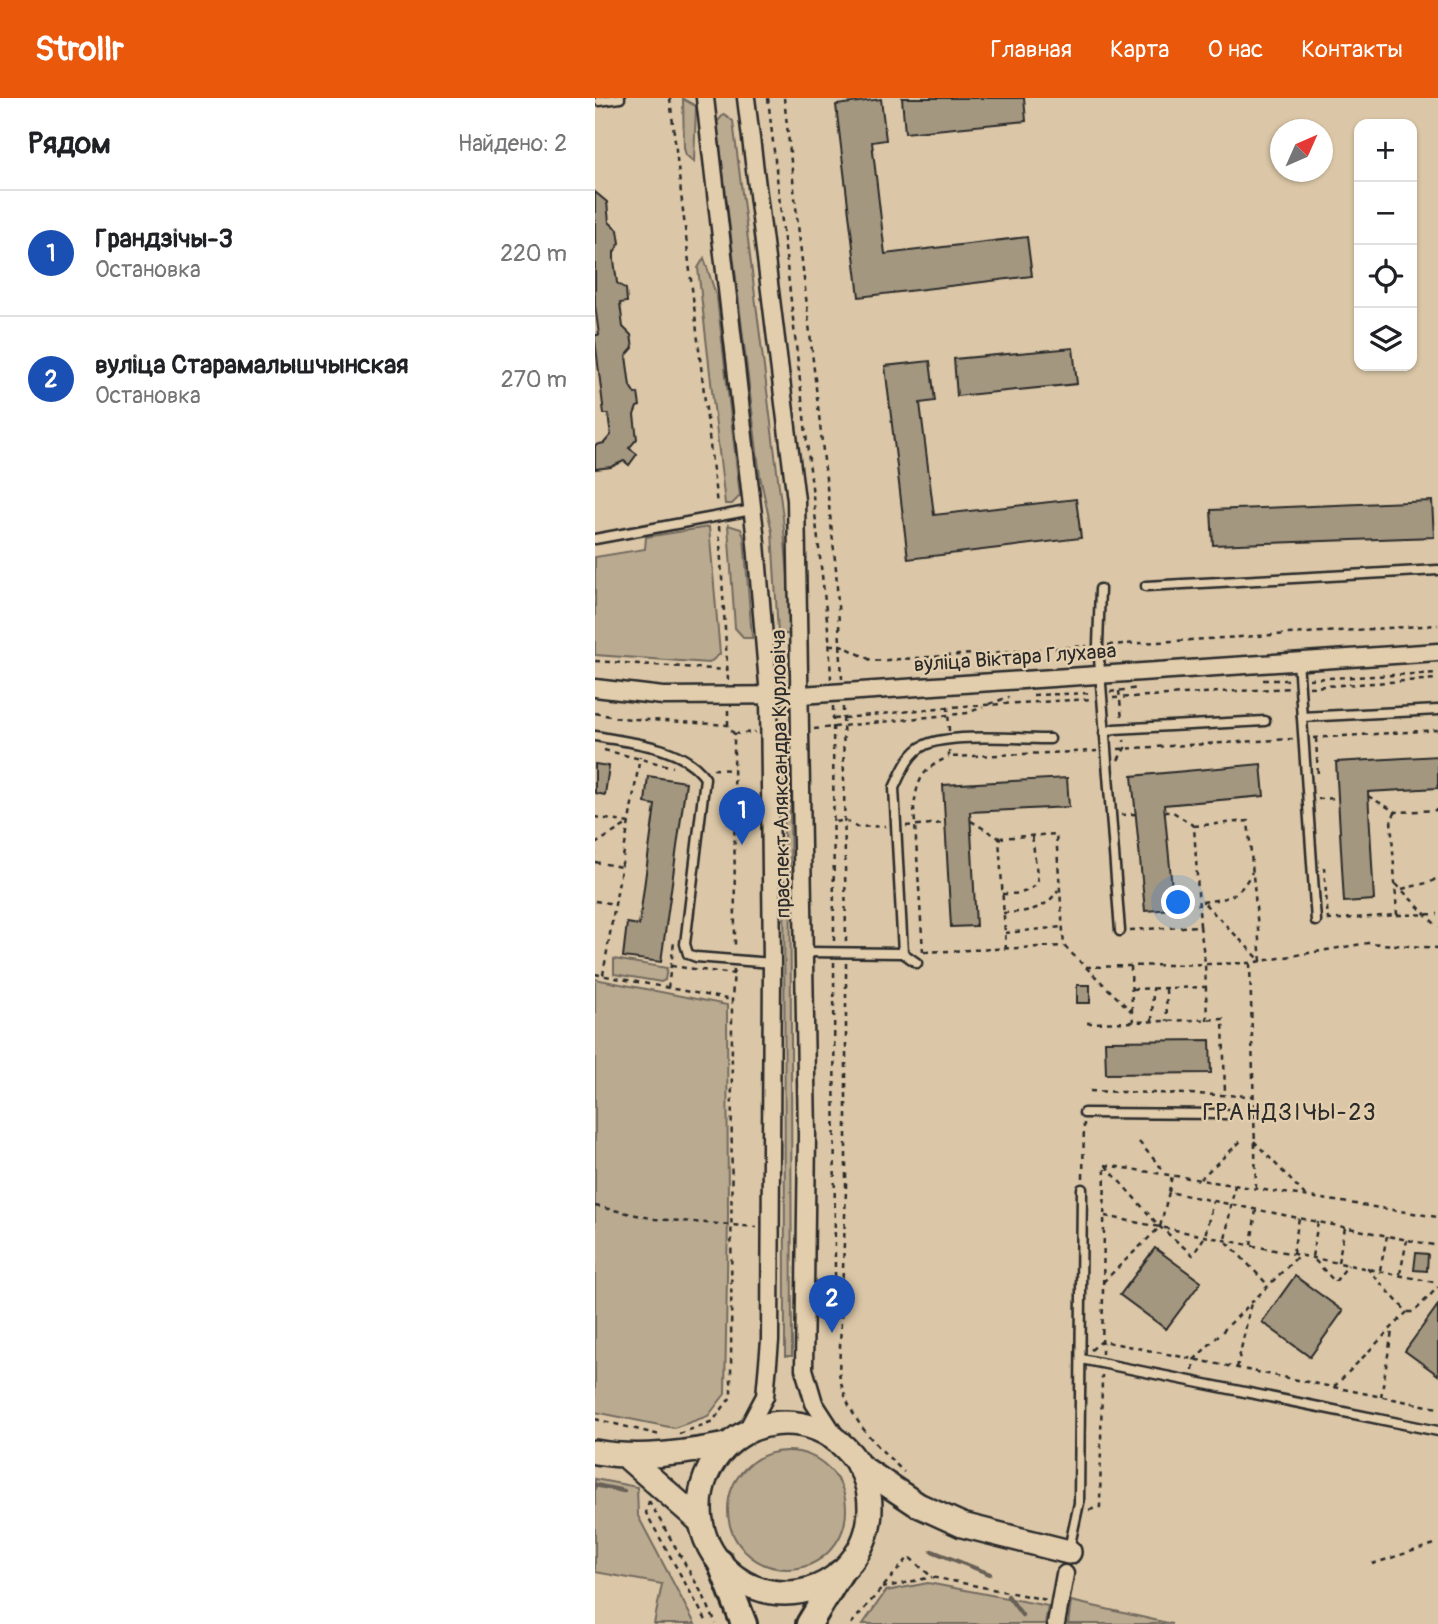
<!DOCTYPE html>
<html lang="ru">
<meta charset="utf-8">
<style>
body{margin:0;font-family:Pangolin,sans-serif;background:#f6f6f6;color:#202124}
.controls{position:absolute;right:21px;top:21px;display:grid;overflow:hidden;border-radius:14px;box-shadow:0 2px 5px #0004}
.controls button{width:63px;height:63px;display:grid;place-items:center;padding:0;border:0;border-bottom:2px solid #e0e0e0;background:#fff;color:#202124;font:35px sans-serif}
.compass{position:absolute;left:675px;top:21px;width:63px;height:63px;border-radius:50%;background:#fff;box-shadow:0 2px 5px #0004;rotate:45deg}
.you{position:absolute;left:584px;top:805px;width:24px;height:24px;margin:-18px;border:5px solid #fff;border-radius:50%;background:#1a73e8;box-shadow:0 0 0 10px #1a73e833}
.badge{display:grid;place-items:center;width:46px;height:46px;border-radius:50%;background:#ea580c;color:#fff;font-size:23px;font-weight:700}
.pin{position:absolute;translate:-50% -58px;filter:drop-shadow(0 2px 4px #0008)}
.pin::after{content:'';position:absolute;top:37px;width:24px;height:21px;background:inherit;clip-path:polygon(0 0,100% 0,50% 100%)}
.list{margin:0;padding:0;list-style:none}
h2{display:flex;justify-content:space-between;align-items:center;height:91px;margin:0;padding:0 28px;font-size:30px}
h2 small{font-size:23px;font-weight:400;color:#757577}
.list li{display:grid;grid-template-columns:46px 1fr auto;gap:21px;align-items:center;box-sizing:border-box;height:126px;padding:0 28px;border-top:2px solid #e0e0e0}
.list b{display:block;font-size:26px;white-space:nowrap}
.list p{margin:0;font-size:23px;white-space:nowrap;color:#757577}
.list em{font-size:23px;font-style:normal;color:#757577}
.icon{flex:none;width:38px;height:38px;fill:none;stroke:currentColor;stroke-width:2;stroke-linecap:round;stroke-linejoin:round}
.map{position:relative;flex:none;width:843px;height:1526px;overflow:hidden}
header{display:flex;align-items:center;gap:42px;box-sizing:border-box;height:98px;padding:0 35px;background:#ea580c;color:#fff}
header strong{font-size:33px}
nav{display:flex;gap:38px;margin-inline-start:auto;font-size:24px}
main{display:flex}
aside{flex:1;background:#fff}
.map>svg:first-child{display:block}
</style>
<header>
<strong>Strollr</strong>
<nav><a>Главная</a><a>Карта</a><a>О нас</a><a>Контакты</a></nav>
</header>
<main>
<aside>
<h2>Рядом<small>Найдено: 2</small></h2>
<ul class="list">
<li><span class="badge" style="background:#1a4fb4">1</span><div><b>Грандзічы-3</b><p>Остановка</p></div><em>220 m</em></li>
<li><span class="badge" style="background:#1a4fb4">2</span><div><b>вуліца Старамалышчынская</b><p>Остановка</p></div><em>270 m</em></li>
</ul>
</aside>
<div class="map">
<svg width="843" height="1526" viewBox="0 0 843 1526">
<rect width="100%" height="100%" fill="#dbc7a7"/>
<filter id="ink" filterUnits="userSpaceOnUse"><feTurbulence type="fractalNoise" baseFrequency=".0143" numOctaves="2"/><feDisplacementMap in="SourceGraphic" scale="14" xChannelSelector="R" yChannelSelector="G"/><feConvolveMatrix kernelMatrix="1 2 1 2 8 2 1 2 1" color-interpolation-filters="sRGB"/></filter>
<g filter="url(#ink)">
<g fill="#baaa90" stroke="#726a5e" stroke-width="2">
<path d="M88 1 101 8 99 64 91 57 89 50Z"/>
<path d="M129 16 138 23 188 420 198 537 183 535 177 434 165 378 122 24Z"/>
<path d="M109 160 122 200 145 398 137 406H130L103 170Z"/>
<path d="M133 427 146 431 149 439 157 540H149L140 530Z"/>
<path d="M114 429 125 556 114 565 0 557V459L50 451 51 439Z"/>
<path d="M189 639H195L197 1258H190Z"/>
<path d="M19 861 72 870 70 882 66 884 19 876Z"/>
<path d="M0 881 132 907 133 1118 130 1296 113 1318 79 1330 0 1314Z"/>
<circle cx="192" cy="1412" r="59"/>
<path d="M0 1381 42 1389 43 1418 100 1526H59L67 1486 0 1474Z"/>
<path d="M333 1485 453 1508 450 1526H268L291 1493Z"/>
<path d="M476 1503 577 1526H473Z"/>
</g>
<g fill="none" stroke-linecap="round" stroke-linejoin="round">
<g stroke="#686056" stroke-width="4.5">
<path d="M0 1387 29 1393"/>
<path d="M337 1453 395 1476"/>
<path d="M413 1498 427 1517"/>
</g>
</g>
<g fill="#a49780" stroke="#2b2b2b" stroke-width="2">
<path d="M307 0H429L431 23 310 35Z"/>
<path d="M286 1 291 42 277 44 290 156 432 139 437 178 264 199 241 7Z"/>
<path d="M0 94 12 104 14 124 23 132 25 145 19 154V162L22 185 31 191 32 204 25 205 28 229 36 237 38 250 31 258 35 288 40 296 43 295 45 308 42 309 39 317 42 341 34 350 42 356 34 367 29 363 16 369 0 371V347L9 345 16 337 13 316H9L0 241V237H4L0 207Z"/>
<path d="M478 250 482 286 362 298 359 261Z"/>
<path d="M335 263 340 303 325 305 339 417 481 401 486 440 313 461 290 268Z"/>
<path d="M837 403 839 439 618 447 616 412Z"/>
<path d="M843 658V690L773 694 779 802 749 804 741 664Z"/>
<path d="M0 666 14 668 10 697 0 695Z"/>
<path d="M666 666 669 698 569 707 579 811 550 813 537 678Z"/>
<path d="M53 678 91 684 66 864 28 859 32 825 44 827 60 707 50 705Z"/>
<path d="M472 680 474 709 375 714 381 828 356 829 348 687Z"/>
<rect x="482" y="887" width="13" height="18"/>
<path d="M615 942 616 975 511 976 510 943Z"/>
<path d="M560 1150 606 1184 571 1231 525 1197Z"/>
<path d="M821 1155 833 1156 832 1173 819 1172Z"/>
<path d="M700 1178 748 1213 715 1259 667 1224Z"/>
<path d="M843 1207V1277L810 1253Z"/>
</g>
<g fill="none" stroke-linecap="round" stroke-linejoin="round">
<g stroke="#2b2b2b" stroke-width="13">
<g id="service">
<path d="M4 3 25 0"/>
<path d="M0 441 157 412"/>
<path d="M551 488 843 472"/>
<path d="M505 491 503 547 525 833"/>
<path d="M703 562 721 823"/>
<path d="M707 619 843 612"/>
<path d="M509 635 519 631 670 623"/>
<path d="M0 638C37 645 88 648 110 680L90 846 93 856 101 859 177 865"/>
<path d="M209 854 308 855"/>
<path d="M322 865 308 855 299 690C306 675 314 654 330 647 355 635 425 641 455 641"/>
<path d="M489 1015 632 1016"/>
<path d="M486 1261 843 1333"/>
<path d="M474 1451 484 1405 487 1091"/>
</g>
</g>
<g stroke="#2b2b2b" stroke-width="21">
<g id="minor">
<path d="M110 0 160 434 174 598 177 865 175 1243 170 1298 151 1334"/>
<path d="M151 0 201 402 212 1037 209 1271 219 1305 245 1345"/>
<path d="M0 590 68 598 206 597 843 554"/>
<path d="M461 1526 470 1476"/>
</g>
</g>
<g stroke="#2b2b2b" stroke-width="28">
<g id="secondary">
<circle cx="190" cy="1410" r="85"/>
<path d="M0 1354C46 1362 87 1355 132 1347"/>
<path d="M33 1360 106 1424"/>
<path d="M263 1367 323 1407 367 1427 474 1454"/>
</g>
</g>
<g stroke="#2b2b2b" stroke-width="30">
<g id="primary">
<path d="M125 1464 149 1526"/>
<path d="M214 1526 245 1475"/>
</g>
</g>
<g stroke="#2b2b2b" stroke-width="2.5" stroke-dasharray="5 5" stroke-linecap="butt">
<path d="M75 0 122 407"/>
<path d="M173 0 234 539 236 581"/>
<path d="M189 0 241 471 247 581"/>
<path d="M124 428 133 582"/>
<path d="M234 547H246L278 563 492 548"/>
<path d="M513 547 843 527"/>
<path d="M0 563 132 572"/>
<path d="M714 581 843 575"/>
<path d="M668 582H693"/>
<path d="M714 589 843 581"/>
<path d="M524 593 527 621"/>
<path d="M515 594 543 590"/>
<path d="M438 597 498 595"/>
<path d="M518 600 696 590"/>
<path d="M394 606 414 599"/>
<path d="M238 608 239 843"/>
<path d="M248 609 251 844"/>
<path d="M0 615 24 620 133 627 139 636 140 850"/>
<path d="M239 621 353 609"/>
<path d="M133 627V611"/>
<path d="M219 631 372 615 388 609"/>
<path d="M354 633 353 609 497 601"/>
<path d="M139 636 160 634"/>
<path d="M718 640 843 632"/>
<path d="M721 640 723 678"/>
<path d="M523 651 698 641"/>
<path d="M9 652 78 669"/>
<path d="M354 653V659L502 653"/>
<path d="M523 662 530 650 529 642"/>
<path d="M118 671 139 672"/>
<path d="M773 698 801 714 843 712"/>
<path d="M723 701 743 700"/>
<path d="M526 717 540 716"/>
<path d="M0 719 34 725"/>
<path d="M376 723 404 740 411 851"/>
<path d="M241 724 250 722 261 729 291 728"/>
<path d="M311 728 350 725"/>
<path d="M599 728 653 723 666 863 608 804"/>
<path d="M404 740 461 736 469 848 537 914 538 924 628 921 630 997"/>
<path d="M0 746 34 725"/>
<path d="M0 753V760"/>
<path d="M0 764 26 769"/>
<path d="M729 769 733 822"/>
<path d="M801 786 843 829"/>
<path d="M807 791 836 784 843 779"/>
<path d="M407 796C422 796 433 796 443 784L437 737"/>
<path d="M0 803 20 806"/>
<path d="M607 804C635 800 643 800 657 774"/>
<path d="M408 815C430 814 450 813 463 792"/>
<path d="M802 817 843 816"/>
<path d="M732 822 802 817 796 721 801 714"/>
<path d="M605 828 610 865 612 922"/>
<path d="M535 832 605 828 599 728 578 714H569"/>
<path d="M410 835 466 829"/>
<path d="M328 854 319 710C322 682 327 670 354 659"/>
<path d="M329 854 469 848"/>
<path d="M239 864 240 1180 246 1195"/>
<path d="M251 865V1092L244 1275C252 1320 277 1343 309 1374"/>
<path d="M655 865 661 1089"/>
<path d="M76 868 139 876"/>
<path d="M536 868 537 914"/>
<path d="M491 869 655 865 773 845 843 850"/>
<path d="M0 876 137 902"/>
<path d="M8 877 45 659"/>
<path d="M73 890 79 844"/>
<path d="M537 891 611 889"/>
<path d="M571 891 572 923"/>
<path d="M557 923 558 891"/>
<path d="M492 925 538 924"/>
<path d="M495 993 658 998"/>
<path d="M659 1043 710 1097"/>
<path d="M544 1044 569 1073"/>
<path d="M510 1067 843 1119"/>
<path d="M511 1068 565 1129 598 1157 610 1138 618 1103"/>
<path d="M488 1080 489 1024"/>
<path d="M605 1081 646 1043"/>
<path d="M640 1086 630 1142 673 1187"/>
<path d="M574 1094 577 1077"/>
<path d="M0 1108 60 1121 162 1129"/>
<path d="M510 1118 843 1185"/>
<path d="M723 1124 717 1159 740 1184 753 1167"/>
<path d="M656 1147 661 1112"/>
<path d="M698 1155 704 1120"/>
<path d="M743 1164 750 1130"/>
<path d="M772 1170 812 1214H819L843 1189"/>
<path d="M785 1172 792 1138"/>
<path d="M805 1176 812 1142"/>
<path d="M508 1184 565 1129 574 1094 843 1148"/>
<path d="M496 1252 507 1243 843 1310"/>
<path d="M507 1256 510 1067"/>
<path d="M642 1270 656 1205"/>
<path d="M598 1272 599 1262 703 1158"/>
<path d="M739 1289 812 1214"/>
<path d="M786 1299 797 1233"/>
<path d="M0 1321 65 1337"/>
<path d="M84 1336 118 1323 136 1299 137 902 139 871"/>
<path d="M54 1403 109 1499 121 1526"/>
<path d="M54 1403 51 1415 113 1526"/>
<path d="M494 1412 505 1409 507 1277"/>
<path d="M777 1466 843 1445"/>
<path d="M287 1490 337 1479"/>
<path d="M256 1526 314 1459 337 1479 452 1502"/>
</g>
<use href="#service" stroke="#e2cdac" stroke-width="8"/>
<use href="#minor" stroke="#e2cdac" stroke-width="16"/>
<use href="#secondary" stroke="#e2cdac" stroke-width="23"/>
<use href="#primary" stroke="#e2cdac" stroke-width="24"/>
</g>
</g>
<g text-anchor="middle" dominant-baseline="central" stroke-width="5" stroke-linejoin="round" paint-order="stroke">
<g font-size="21" fill="#2b2b2b" stroke="#e2cdac">
<text transform="translate(420 560) rotate(-4)">вуліца Віктара Глухава</text>
<text transform="translate(186 676) rotate(-91)">праспект Аляксандра Курловіча</text>
</g>
<g font-size="23" letter-spacing="2" fill="#2b2b2b" stroke="#e2cdac">
<text x="695" y="1014">ГРАНДЗІЧЫ-23</text>
</g>
</g>
</svg>
<div class="controls">
<button>+</button>
<button>−</button>
<button><svg class="icon" aria-label="locate" viewBox="0 0 24 24"><circle cx="12" cy="12" r="6"/><path d="M12 2v4M12 18v4M2 12h4M18 12h4"/></svg></button>
<button><svg class="icon" aria-label="layers" viewBox="0 0 24 24"><path d="M12 4l9 5-9 5-9-5zM3 14l9 5 9-5"/></svg></button>
</div>
<svg class="compass" viewBox="-18 -18 36 36"><path d="M0-13l5 13h-10z" fill="#e53935"/><path d="M0 13l5-13h-10z" fill="#757577"/></svg>
<div class="you"></div>
<div class="pin badge" style="left:147px;top:747px;background:#1a4fb4">1</div>
<div class="pin badge" style="left:237px;top:1235px;background:#1a4fb4">2</div>
</div>
</main>
